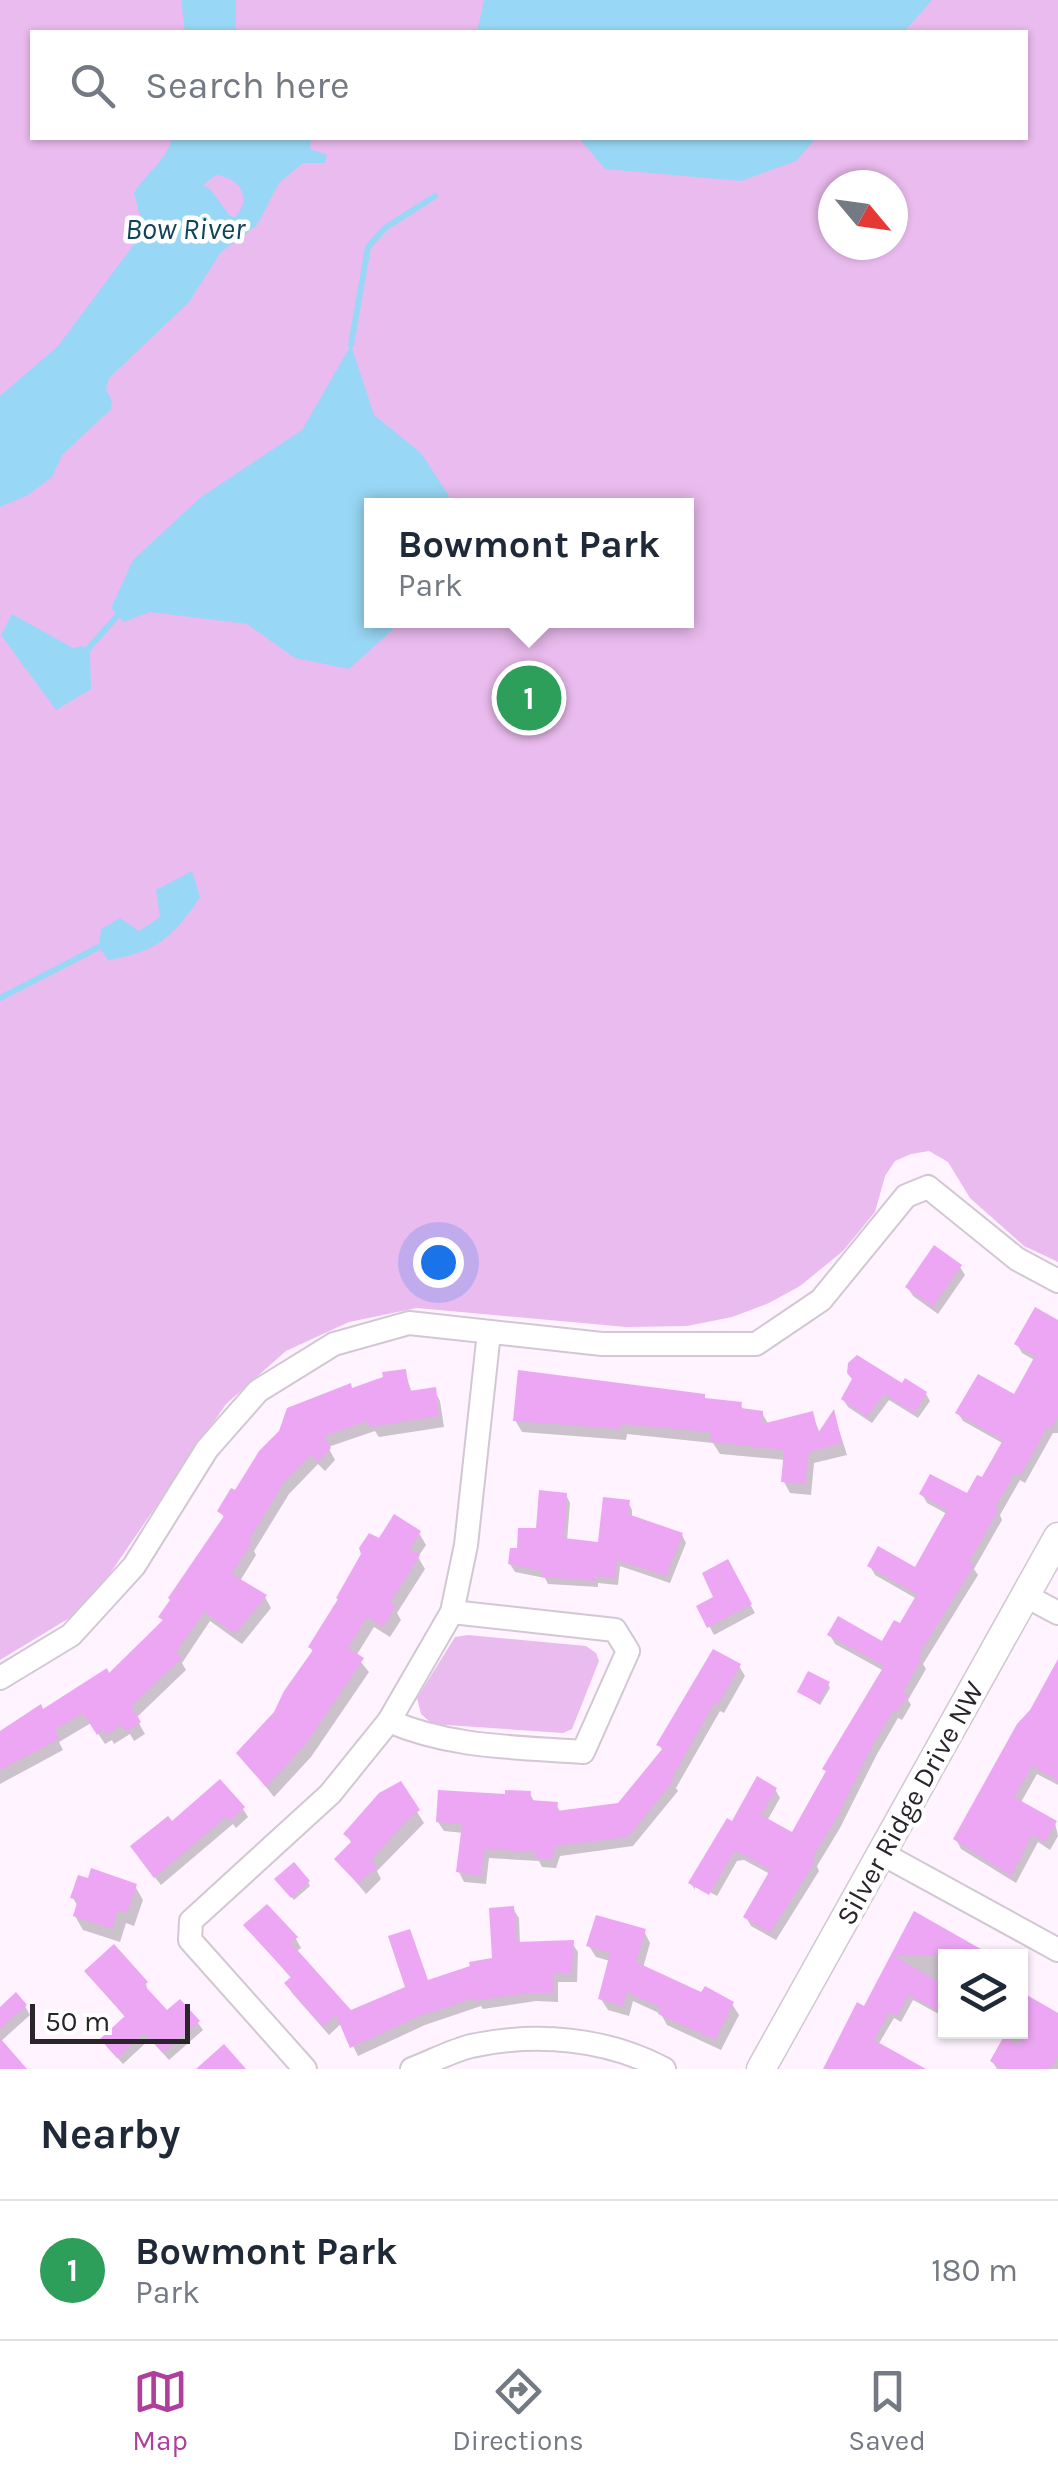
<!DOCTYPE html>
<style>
body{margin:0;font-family:Karla,sans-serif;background:#f6f6f7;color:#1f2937}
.controls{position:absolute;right:30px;bottom:30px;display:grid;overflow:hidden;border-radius:0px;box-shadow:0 2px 8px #0004}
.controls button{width:90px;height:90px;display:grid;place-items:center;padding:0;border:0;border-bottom:2px solid #e0e1e3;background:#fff;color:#1f2937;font:50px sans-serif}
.compass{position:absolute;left:818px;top:170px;width:90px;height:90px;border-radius:50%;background:#fff;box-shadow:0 2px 8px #0004;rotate:119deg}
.scale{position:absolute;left:30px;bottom:25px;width:160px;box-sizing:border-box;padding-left:10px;border:5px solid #29252a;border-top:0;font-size:28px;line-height:35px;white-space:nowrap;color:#29252a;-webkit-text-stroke:8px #fff;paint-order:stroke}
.you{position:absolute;left:438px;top:1262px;width:35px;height:35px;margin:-25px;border:8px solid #fff;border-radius:50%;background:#1a73e8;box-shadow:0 0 0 15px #1a73e833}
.badge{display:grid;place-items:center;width:65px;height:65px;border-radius:50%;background:#af3f9a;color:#fff;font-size:32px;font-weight:700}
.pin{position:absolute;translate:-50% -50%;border:5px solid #fff;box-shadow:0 2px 10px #0006}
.popup{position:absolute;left:364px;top:498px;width:330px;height:130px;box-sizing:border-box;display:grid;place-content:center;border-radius:0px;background:#fff;filter:drop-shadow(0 2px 8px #0005);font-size:32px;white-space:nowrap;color:#747a83}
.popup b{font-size:38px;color:#1f2937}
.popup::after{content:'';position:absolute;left:50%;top:100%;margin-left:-20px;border:20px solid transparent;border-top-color:#fff}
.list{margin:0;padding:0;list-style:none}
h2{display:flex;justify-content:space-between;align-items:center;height:130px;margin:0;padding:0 40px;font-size:42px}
h2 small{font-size:32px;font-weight:400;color:#747a83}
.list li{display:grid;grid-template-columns:65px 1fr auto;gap:30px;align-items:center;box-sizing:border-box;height:140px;padding:0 40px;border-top:2px solid #e0e1e3}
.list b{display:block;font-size:38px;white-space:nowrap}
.list p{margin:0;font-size:32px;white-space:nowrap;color:#747a83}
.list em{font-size:32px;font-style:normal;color:#747a83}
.icon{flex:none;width:55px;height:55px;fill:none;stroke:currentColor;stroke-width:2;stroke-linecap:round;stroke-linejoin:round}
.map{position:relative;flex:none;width:1058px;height:2069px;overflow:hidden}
.search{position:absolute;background:#fff;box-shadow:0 2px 8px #0004;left:30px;right:30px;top:30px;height:110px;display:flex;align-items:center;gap:25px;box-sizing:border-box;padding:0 35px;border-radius:0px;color:#747a83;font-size:38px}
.sheet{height:270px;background:#fff}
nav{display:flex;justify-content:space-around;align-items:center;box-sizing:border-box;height:140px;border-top:2px solid #e0e1e3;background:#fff;font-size:28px;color:#747a83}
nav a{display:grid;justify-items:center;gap:5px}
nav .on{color:#af3f9a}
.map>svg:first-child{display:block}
</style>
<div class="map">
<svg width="1058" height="2069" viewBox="0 0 1058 2069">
<rect width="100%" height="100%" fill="#fef3ff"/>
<g fill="#eabbee" fill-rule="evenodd">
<path d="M0 0H1058V1262L1024 1246 970 1198 948 1162 929 1151 911 1154 895 1161 885 1176 875 1212 843 1251 800 1286 769 1303 732 1317 687 1326 626 1327 417 1308 349 1322 286 1351 226 1404 111 1572 76 1614 0 1660ZM32 32H1026V138H32ZM833 185H893V245H833ZM372 506H686V620H372Z"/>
<path d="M468 1635 586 1646 596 1653 599 1661 572 1729 563 1733 432 1724 421 1714 417 1698 455 1637Z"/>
</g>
<g fill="#98d8f6" fill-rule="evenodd">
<path d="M181 0H236V32H185Z"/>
<path d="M484 0H932L904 32H477Z"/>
<path d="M172 138H311L310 149 327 155 325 163H303L279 183 257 225 221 252 189 302 109 378 106 390 112 401 111 409 62 455 52 477 28 495 0 507V396L58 346 144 231 134 193C146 173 167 160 172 138ZM216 175C240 178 253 198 235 217L230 216 211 190 203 185Z"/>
<path d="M579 138H816L796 161 741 181 605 169Z"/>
<path d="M351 345 374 415 421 453 449 496 445 505 372 506V620L396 621 391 631 349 669 295 658 247 624 150 612 124 622 111 608 133 560 201 497 302 430Z"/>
<path d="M12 614 73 648 83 646 90 653 91 689 56 710 1 635Z"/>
<path d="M192 871 200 897C173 938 156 952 108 960L99 947 101 929 120 918 139 931 160 917 156 890Z"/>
</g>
<g fill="#0003">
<path d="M960 1267 965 1275 938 1314 913 1296 908 1288Z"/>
<path d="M1058 1324V1433H1053L1025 1483 1020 1480 1000 1515 1002 1520 974 1569 978 1575 923 1664 926 1669 908 1700 911 1705 902 1720 898 1718 876 1756 840 1828 817 1866 819 1871 776 1940 751 1926 746 1917 770 1874 744 1860 737 1861 717 1896 695 1884V1890L691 1883 733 1825 775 1789 780 1798 767 1821 793 1835 827 1774 825 1769 884 1671 835 1644 830 1635 883 1644 901 1627 917 1599 875 1575 870 1566 916 1570 947 1514 927 1503 922 1494 968 1497 983 1481 1004 1444 963 1421 958 1413 1015 1398 1036 1361 1022 1353 1017 1344Z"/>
<path d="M405 1372 412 1393 434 1390 440 1401 444 1427 379 1437 375 1431 328 1447 335 1460 325 1471 318 1464 289 1494 254 1551 256 1555 240 1581 265 1597 271 1608 242 1644 210 1621 182 1663 186 1670 136 1718 145 1734 134 1741 130 1734 114 1744 112 1740 105 1744 91 1723 59 1742 63 1750 0 1784V1732L109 1677 164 1622 161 1617 225 1519 220 1511 235 1494 352 1391Z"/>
<path d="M902 1386 926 1394 930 1401 918 1418 889 1400 872 1423 848 1407 843 1399Z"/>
<path d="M707 1401 740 1404 744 1411 762 1413 769 1425 812 1414 820 1433 834 1414 847 1455 814 1463 811 1495 790 1493 784 1482 786 1460 720 1454 713 1443 627 1434 626 1440 522 1432 515 1420Z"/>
<path d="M566 1495 570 1503 567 1541 600 1544 628 1502 632 1510V1518L682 1535 686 1543 670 1583 620 1566 618 1585 598 1583V1587L548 1584 545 1578 515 1572 510 1564 519 1551Z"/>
<path d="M419 1533 426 1545 418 1557 425 1569 397 1613 401 1620 390 1637 374 1627 356 1656 369 1672 311 1757 274 1797 239 1753 276 1713 314 1653 310 1647 379 1542Z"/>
<path d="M727 1562 755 1613 714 1635 699 1607 716 1598Z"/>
<path d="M739 1666 745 1676 724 1713 720 1711 676 1788 678 1791 633 1846 560 1856 556 1868 542 1867 539 1861 489 1858 486 1884 464 1882 459 1872 464 1833 444 1831 438 1822 507 1797 530 1794 535 1803 556 1804 561 1813 619 1805 663 1751 659 1745Z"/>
<path d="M1058 1668V1785L1037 1774 1020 1804 1055 1823 1058 1836 1050 1850 1038 1842 1016 1883 961 1849 956 1839Z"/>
<path d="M828 1684 830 1688 820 1705 800 1692Z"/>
<path d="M400 1785 424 1823 377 1871 381 1879 366 1894 337 1859 352 1844 346 1834Z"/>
<path d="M243 1809 248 1817 236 1828 233 1824 161 1885 138 1856 172 1824Z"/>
<path d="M308 1882 310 1886 294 1900 280 1883Z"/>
<path d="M135 1886 143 1900 134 1926 126 1923 120 1942 83 1930 75 1916 78 1907 73 1898Z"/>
<path d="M513 1909 519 1918 520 1945 572 1943 578 1952 577 1982H558V2002L536 2001 483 2009 481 2006 425 2025 358 2056 342 2023 329 2035 292 1993 287 1984 292 1979 246 1926 296 1939 301 1948 296 1952 350 2013 408 1988 409 1932 428 1982 494 1960Z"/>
<path d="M915 1915 984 1956H946V2018L913 2000 901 2022 894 2018 878 2045 920 2069H827L865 2010Z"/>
<path d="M644 1931 650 1943 643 1968 702 1996 732 2004 739 2015 721 2050 667 2025 661 2014 633 2001 629 2016 608 2010 601 1999 610 1961 596 1957 589 1946Z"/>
<path d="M92 1979 146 1983 148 1993 167 2014 198 2023 203 2030 169 2060 150 2039 123 2064 107 2047 126 2018Z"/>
<path d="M25 2006 30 2015 0 2042V2010Z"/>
<path d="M1058 2014V2069H997L992 2061 1010 2032H1020Z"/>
</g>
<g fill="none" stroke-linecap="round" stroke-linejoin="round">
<g stroke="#98d8f6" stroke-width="6">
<path d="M351 345 368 247 385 228 435 196"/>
<path d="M87 650 118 615"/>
<path d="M0 998 99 947"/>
</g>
</g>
<g fill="#eca6f3">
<path d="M934 1245 962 1265 933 1307 905 1287Z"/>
<path d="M1035 1307 1058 1320V1417L1052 1428 1048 1426 1020 1476 1015 1473 995 1507 999 1509 969 1562 974 1565 918 1656 922 1658 903 1692 908 1695 896 1713 893 1711 872 1746 836 1819 812 1858 816 1860 770 1933 743 1917 770 1870 738 1852 733 1853 709 1895 688 1883 727 1818 732 1821 757 1776 777 1788 761 1815 792 1832 826 1771 822 1769 884 1666 827 1635 838 1616 882 1641 894 1620 900 1623 917 1594 867 1566 878 1546 915 1567 947 1510 919 1494 930 1474 967 1493 977 1475 982 1477 1003 1440 955 1413 978 1374 1014 1394 1035 1356 1014 1344Z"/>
<path d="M857 1355 902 1383 905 1378 927 1392 914 1413 884 1394 867 1417 841 1399 852 1379 847 1373 848 1363Z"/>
<path d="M406 1369 409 1391 436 1387 439 1416 370 1427 368 1421 324 1436 331 1448 318 1462 311 1455 284 1482 249 1540 252 1542 232 1574 267 1595 235 1634 204 1612 176 1652 182 1658 131 1706 141 1722 126 1732 122 1725 106 1735 103 1730 97 1735 83 1713 55 1730 59 1739 0 1770V1731L41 1704 43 1709 107 1668 109 1673 163 1620 158 1617 170 1600 168 1598 224 1516 217 1511 231 1488 235 1490 259 1451 279 1431 287 1408 351 1383 352 1388 383 1377 382 1372Z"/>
<path d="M518 1370 705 1394V1398L742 1402 741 1408 763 1411 762 1424 813 1411 818 1433 834 1409 842 1443 809 1452 805 1484 781 1482 784 1450 710 1442 711 1432 621 1424V1429L513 1421Z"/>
<path d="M539 1490 567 1493 564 1538 598 1542 603 1497 630 1500 628 1514 683 1533 666 1576 617 1560 615 1578 595 1576V1581L541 1577 542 1571 508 1564 510 1548H517L518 1528H536Z"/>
<path d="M394 1514 421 1531 410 1549 420 1555 390 1603 396 1606 383 1627 367 1617 348 1648 364 1658 305 1745 266 1787 236 1753 274 1712 284 1691 313 1650 308 1647 338 1599 336 1598 361 1554 359 1548 369 1533 379 1538Z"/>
<path d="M728 1559 752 1604 707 1628 696 1606 713 1597 702 1573Z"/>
<path d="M713 1649 741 1664 718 1705 714 1703 672 1778 674 1780 628 1837 556 1846 552 1859 534 1858 535 1852 485 1849 481 1876 456 1872 462 1824 436 1822 438 1790 505 1794V1790L531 1791 530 1800 558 1802 557 1811 618 1803 663 1748 656 1745Z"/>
<path d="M1058 1659V1781L1032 1766 1014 1797 1057 1821 1045 1842 1032 1835 1011 1876 953 1839 1017 1724 1030 1710Z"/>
<path d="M808 1671 830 1682 818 1703 797 1692Z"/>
<path d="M220 1779 245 1807 230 1821 226 1817 154 1878 130 1846 168 1816 172 1821Z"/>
<path d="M401 1781 420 1810 408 1819 371 1860 377 1867 358 1884 334 1859 352 1841 343 1834 379 1793Z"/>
<path d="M294 1862 310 1881 291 1898 274 1879Z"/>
<path d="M91 1868 137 1884 127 1913 118 1910 112 1929 73 1916 78 1900 70 1898 78 1875 88 1878Z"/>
<path d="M267 1904 298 1937 291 1943 351 2010 405 1987 388 1936 410 1929 428 1980 470 1966 469 1962 492 1958 489 1908 514 1906 517 1942 574 1940 572 1973H554V1993H529L475 2001V1998L419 2016 350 2048 336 2015 323 2027 284 1983 291 1977 243 1925Z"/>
<path d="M914 1911 993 1956H894L946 1986V2015L909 1995 897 2016 889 2012 874 2040 926 2069H823L857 2002 864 2006Z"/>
<path d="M596 1915 646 1929 636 1962 701 1992 705 1986 734 2002 715 2040 658 2014 661 2008 627 1992 623 2006 598 1999 610 1953 586 1946Z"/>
<path d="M114 1944 148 1982 144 1985 167 2010 180 1999 200 2021 163 2053 144 2033 117 2058 100 2039 125 2016 84 1971Z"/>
<path d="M1020 1991 1058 2013V2057L1050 2069H1002L990 2061 1004 2036 1020 2046Z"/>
<path d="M16 1992 27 2005 0 2029V2007Z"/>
<path d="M0 2038 27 2069H0Z"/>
<path d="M224 2044 246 2069H196Z"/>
</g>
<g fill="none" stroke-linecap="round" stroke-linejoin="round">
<g stroke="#d2c7d3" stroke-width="26">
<g id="minor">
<path d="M1026 1596 1058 1613"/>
<path d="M0 1678 71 1635 134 1566 207 1449 258 1391 334 1344 409 1323 602 1344H756L821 1300 906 1196 928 1187 1017 1259 1058 1281"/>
<path d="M389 1721C451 1748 517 1747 583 1752L628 1651 615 1630 452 1612"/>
<path d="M881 1853 1058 1950"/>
<path d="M305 2069 190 1940 191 1921 330 1794 389 1721 452 1612 466 1545 489 1332"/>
<path d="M412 2069C431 2062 451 2051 471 2046 536 2032 606 2038 664 2069"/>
</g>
</g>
<g stroke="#d2c7d3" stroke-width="31">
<path id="tertiary" d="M761 2069 1058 1537"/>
</g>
<use href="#minor" stroke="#fff" stroke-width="22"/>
<use href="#tertiary" stroke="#fff" stroke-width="28"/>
</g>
<g text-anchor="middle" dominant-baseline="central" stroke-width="9" stroke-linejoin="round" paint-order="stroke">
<g font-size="28" fill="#29252a" stroke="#fff">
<text transform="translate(910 1803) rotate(-61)">Silver Ridge Drive NW</text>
</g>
<g font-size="30" font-style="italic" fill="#104559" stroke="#fff">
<text x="185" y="229">Bow River</text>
</g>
</g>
</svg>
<div class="controls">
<button><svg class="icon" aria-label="layers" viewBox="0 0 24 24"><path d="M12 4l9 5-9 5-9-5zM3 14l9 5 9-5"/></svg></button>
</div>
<svg class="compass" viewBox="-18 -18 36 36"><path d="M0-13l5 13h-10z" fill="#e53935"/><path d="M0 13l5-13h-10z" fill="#747a83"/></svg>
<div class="scale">50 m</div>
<div class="you"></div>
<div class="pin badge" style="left:529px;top:698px;background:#2e9e5b">1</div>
<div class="popup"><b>Bowmont Park</b>Park</div>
<div class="search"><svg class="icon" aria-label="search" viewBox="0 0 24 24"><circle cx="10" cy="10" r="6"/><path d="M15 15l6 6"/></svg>Search here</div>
</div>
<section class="sheet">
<h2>Nearby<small></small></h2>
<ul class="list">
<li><span class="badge" style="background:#2e9e5b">1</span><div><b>Bowmont Park</b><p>Park</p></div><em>180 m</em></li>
</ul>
</section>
<nav>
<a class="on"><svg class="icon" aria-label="map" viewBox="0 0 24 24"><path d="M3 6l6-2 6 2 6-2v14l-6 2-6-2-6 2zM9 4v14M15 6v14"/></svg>Map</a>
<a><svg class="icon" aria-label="directions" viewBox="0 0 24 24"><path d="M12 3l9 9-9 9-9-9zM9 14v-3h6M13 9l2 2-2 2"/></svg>Directions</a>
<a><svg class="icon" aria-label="saved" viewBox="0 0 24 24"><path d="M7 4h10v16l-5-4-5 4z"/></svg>Saved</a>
</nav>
